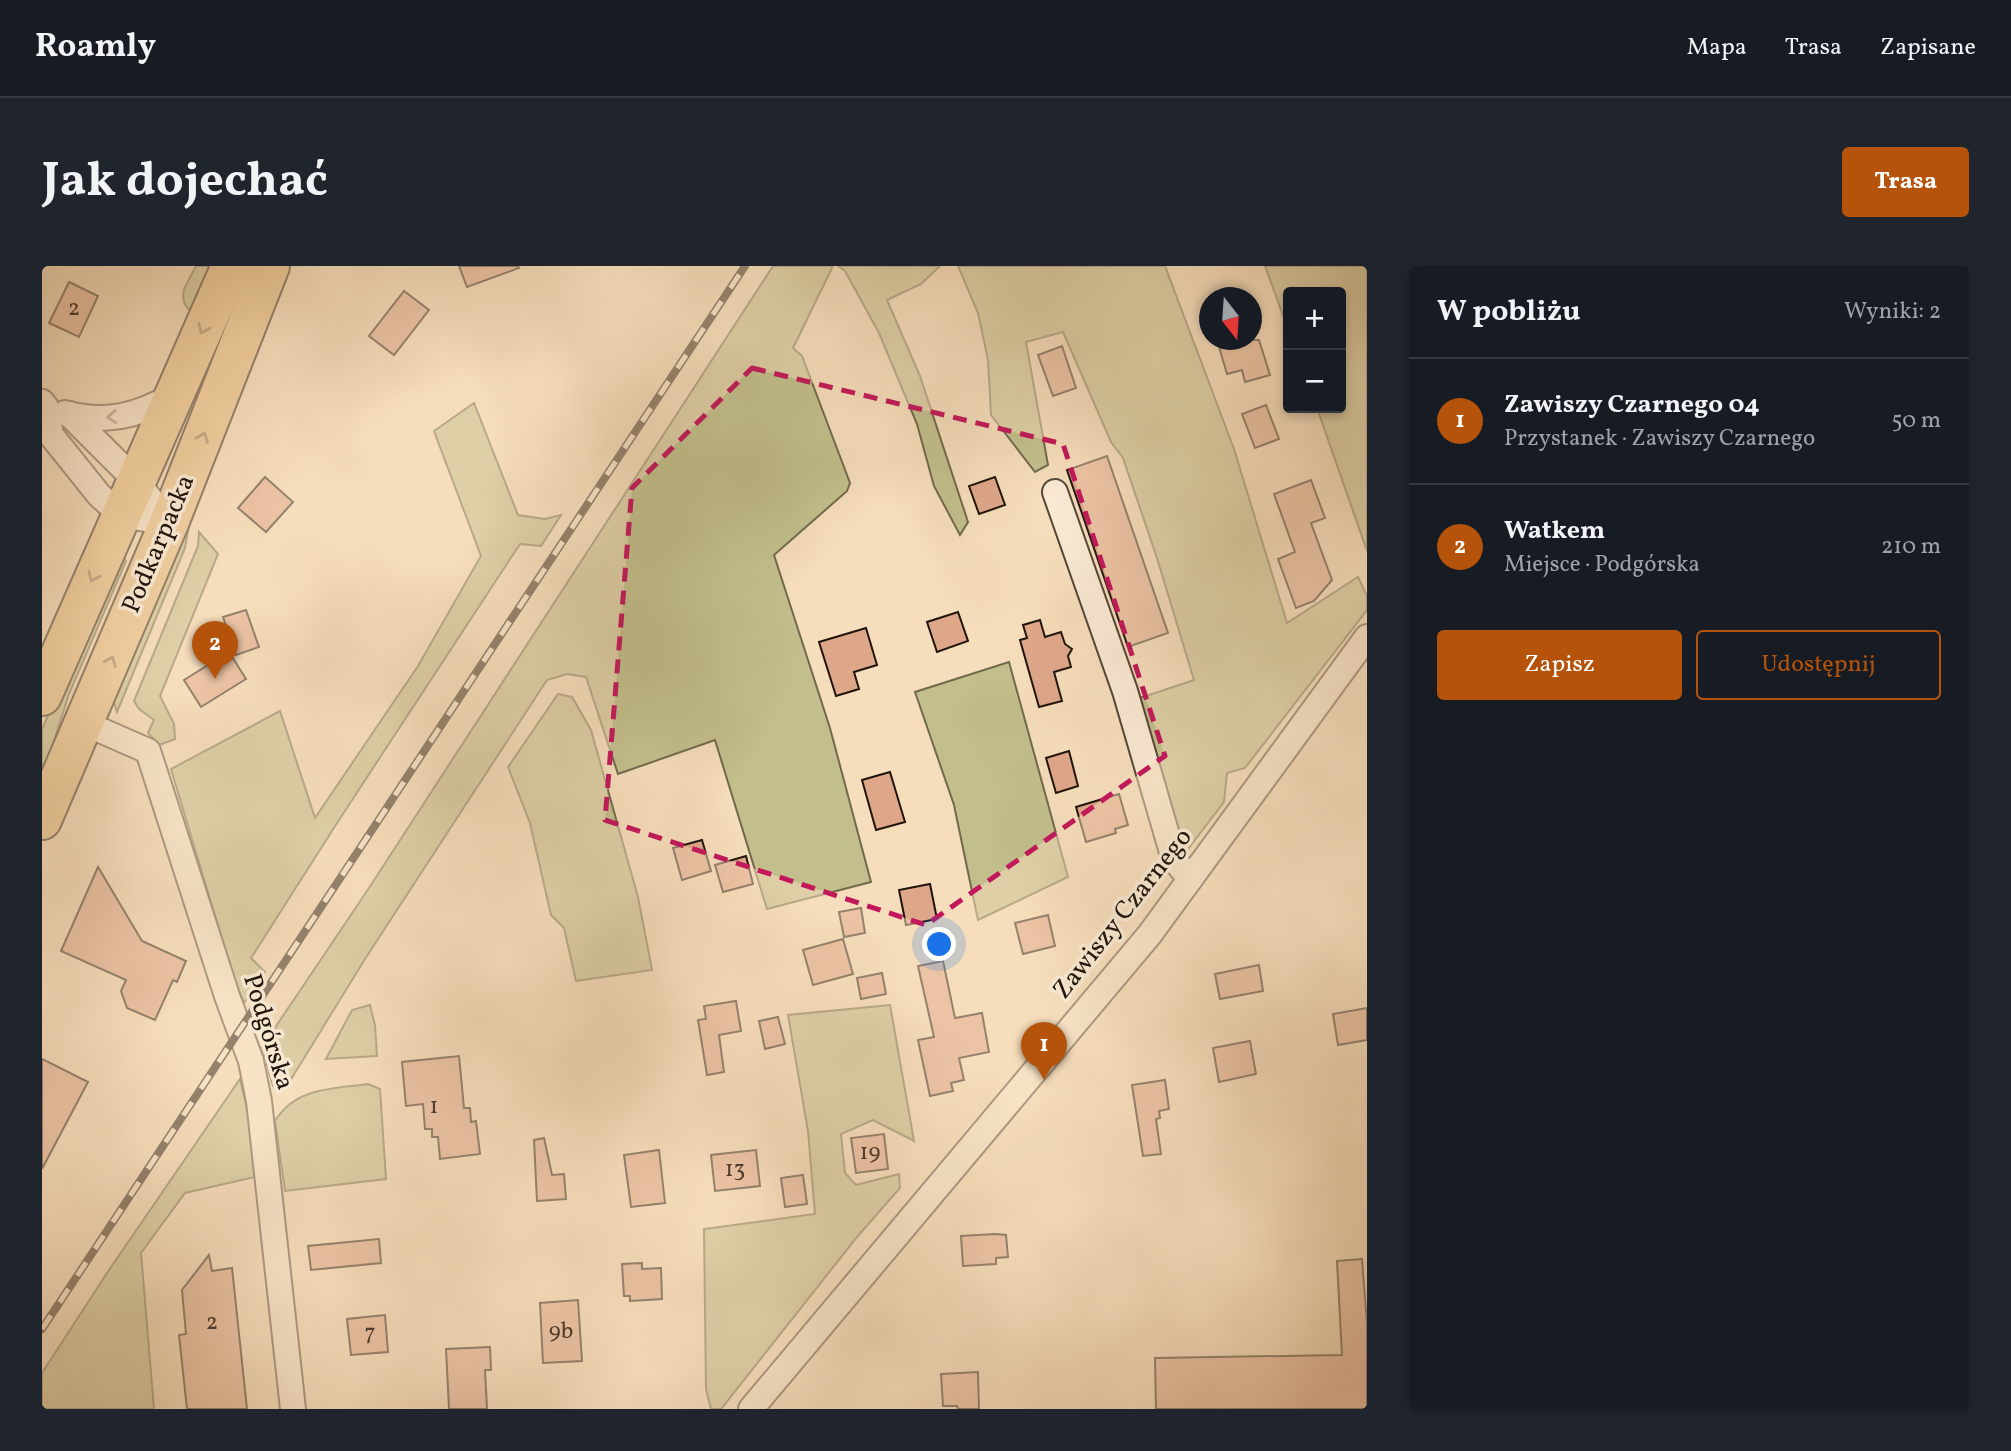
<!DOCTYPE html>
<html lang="pl">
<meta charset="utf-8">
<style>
body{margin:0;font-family:Vollkorn,serif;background:#20242c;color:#f1f3f6}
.controls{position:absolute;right:21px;top:21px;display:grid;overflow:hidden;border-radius:7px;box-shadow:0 4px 10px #0003}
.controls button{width:63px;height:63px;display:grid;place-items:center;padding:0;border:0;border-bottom:2px solid #363941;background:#171b24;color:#f1f3f6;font:35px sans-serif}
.compass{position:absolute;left:1157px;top:21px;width:63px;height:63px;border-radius:50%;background:#171b24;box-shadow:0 4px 10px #0003;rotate:163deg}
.you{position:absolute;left:898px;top:679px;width:24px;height:24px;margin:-18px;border:5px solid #fff;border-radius:50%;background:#1a73e8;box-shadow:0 0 0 10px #1a73e833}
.badge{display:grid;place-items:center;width:46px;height:46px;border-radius:50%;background:#b45309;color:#fff;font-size:23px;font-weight:700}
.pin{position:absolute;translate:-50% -58px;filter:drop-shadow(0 2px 4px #0008)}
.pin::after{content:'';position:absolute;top:37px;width:24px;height:21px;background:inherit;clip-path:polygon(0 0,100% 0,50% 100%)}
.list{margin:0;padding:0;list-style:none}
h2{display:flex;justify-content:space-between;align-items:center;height:91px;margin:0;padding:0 28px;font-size:30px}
h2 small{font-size:23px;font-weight:400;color:#9ea1a6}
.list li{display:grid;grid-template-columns:46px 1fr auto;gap:21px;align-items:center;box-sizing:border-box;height:126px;padding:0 28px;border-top:2px solid #363941}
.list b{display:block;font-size:26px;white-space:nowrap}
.list p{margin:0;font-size:23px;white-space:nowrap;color:#9ea1a6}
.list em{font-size:23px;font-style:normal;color:#9ea1a6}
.actions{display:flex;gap:14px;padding:21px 28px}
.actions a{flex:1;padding:16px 0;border:2px solid #b45309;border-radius:7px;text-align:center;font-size:24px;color:#b45309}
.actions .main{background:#b45309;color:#fff}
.map{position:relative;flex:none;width:1325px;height:1143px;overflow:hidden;border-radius:7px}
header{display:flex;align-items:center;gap:42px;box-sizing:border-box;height:98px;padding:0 35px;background:#171b24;border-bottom:2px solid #363941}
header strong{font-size:33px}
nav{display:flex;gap:38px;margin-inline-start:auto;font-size:24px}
.intro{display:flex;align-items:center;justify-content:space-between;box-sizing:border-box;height:168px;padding:0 42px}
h1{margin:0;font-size:49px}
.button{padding:18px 32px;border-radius:7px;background:#b45309;color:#fff;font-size:24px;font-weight:700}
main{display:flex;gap:42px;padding:0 42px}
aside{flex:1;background:#171b24;border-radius:7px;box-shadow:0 4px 10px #0003}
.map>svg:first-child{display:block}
</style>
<header>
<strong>Roamly</strong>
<nav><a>Mapa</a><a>Trasa</a><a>Zapisane</a></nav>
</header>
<div class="intro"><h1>Jak dojechać</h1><a class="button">Trasa</a></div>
<main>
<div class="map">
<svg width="1325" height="1143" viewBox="0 0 1325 1143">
<rect width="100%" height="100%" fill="#f6ddbb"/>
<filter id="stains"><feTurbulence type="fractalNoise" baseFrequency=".00286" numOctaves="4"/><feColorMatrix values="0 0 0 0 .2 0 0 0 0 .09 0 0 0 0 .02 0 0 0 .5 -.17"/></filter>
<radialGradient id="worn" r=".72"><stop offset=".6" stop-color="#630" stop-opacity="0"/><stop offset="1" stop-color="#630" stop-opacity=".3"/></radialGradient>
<g fill="#c2bf8c" stroke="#706a4c" stroke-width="2">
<path d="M154 0H174L152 43H146C134 28 147 15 154 0Z"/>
<path d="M731 0H791L751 82 760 90 808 217 805 225 732 289 788 462 829 616 725 643 673 474 576 508 544 411 525 408 505 414 323 693 248 815 231 820 220 781 325 625Z"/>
<path d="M796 0H898L879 18 845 34 878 110 926 256 918 269 892 220 875 158 837 67 803 5Z"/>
<path d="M916 0H1123L1192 183 1245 357 1316 311 1325 330V344L1203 502 1185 507 1182 536 1143 587 1135 578 1098 432 1152 414 1115 292 1081 192 1069 176 1021 66 984 76 1006 199 993 206 949 149 946 94 936 47Z"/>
<path d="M1223 0H1325V285L1275 142H1299V26H1246V63Z"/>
<path d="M432 137 476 249 503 253 519 249 499 280 478 278 297 554 209 692 223 706 202 737 192 713 129 503 238 445 273 552 376 400 439 290 392 165Z"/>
<path d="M147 259 143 282 75 446 70 430 140 262Z"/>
<path d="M157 266 176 288 118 430 132 458 133 473 117 479 106 467 112 454 97 443 92 435 156 280Z"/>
<path d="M79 287 84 295 27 428 0 512V463L77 288Z"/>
<path d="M967 396 1026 611 936 654 912 539 873 426Z"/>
<path d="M516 428 530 431 549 464 596 631 610 704 534 715 522 662 509 649 488 557 466 501Z"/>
<path d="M328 739 333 759 335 790 284 793 310 744Z"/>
<path d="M848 739 872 875 831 854 799 868 803 907 814 919 857 908 858 922 815 971 679 1143H669L664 1123 662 963 773 948 766 865 746 749Z"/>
<path d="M198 813 212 873 213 911 143 927 99 987 112 1143H0V1107L67 1004Z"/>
<path d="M326 818 338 823 344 913 243 925 233 855C254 821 291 823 326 818Z"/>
</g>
<g fill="#dfa78a" stroke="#1f150c" stroke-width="2">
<path d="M417 0H476L477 2 425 21Z"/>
<path d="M27 16 56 30 37 71 7 57Z"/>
<path d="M362 25 387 44 352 89 327 70Z"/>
<path d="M1175 74H1217L1228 109 1203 116 1200 104 1185 108Z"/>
<path d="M1020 80 1034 122 1011 130 996 89Z"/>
<path d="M1224 139 1237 173 1213 182 1200 148Z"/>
<path d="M1065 190 1126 367 1086 381 1025 204Z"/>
<path d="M223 211 251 236 224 266 196 242Z"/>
<path d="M953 211 963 239 937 248 927 220Z"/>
<path d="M1269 214 1283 252 1269 257 1290 314 1272 335 1254 342 1236 293 1253 286 1232 228Z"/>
<path d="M204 344 217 381 194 389 181 351Z"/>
<path d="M916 346 926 375 895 386 885 356Z"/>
<path d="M998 354 1003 371 1019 366 1023 378 1030 383 1026 390 1029 401 1012 406 1020 435 997 441 978 374 985 372 981 359Z"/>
<path d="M824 362 835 399 812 406 817 423 794 430 777 376Z"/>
<path d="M187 386 204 413 159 441 142 414Z"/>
<path d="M1027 485 1036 520 1014 527 1004 492Z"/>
<path d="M848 506 863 556 834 564 820 514Z"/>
<path d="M1077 528 1086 559 1073 563 1074 567 1044 576 1034 541Z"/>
<path d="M660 574 669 605 640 614 631 582Z"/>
<path d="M704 590 711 618 681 626 673 599Z"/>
<path d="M56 601 100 675 144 695 135 716 131 714 113 754 85 742 79 725 84 714 19 685Z"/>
<path d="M888 618 895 653 864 659 857 624Z"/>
<path d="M819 642 823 667 802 671 797 646Z"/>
<path d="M1006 649 1013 680 981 688 973 657Z"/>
<path d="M801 673 811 708 771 719 761 684Z"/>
<path d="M901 695 913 752 940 747 947 786 917 792 922 814 909 817 911 825 888 830 876 774 892 771 876 700Z"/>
<path d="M1217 699 1221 725 1178 733 1173 708Z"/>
<path d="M840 707 844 728 819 733 815 712Z"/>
<path d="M694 735 699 765 677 769 682 806 665 809 656 754 664 753 662 740Z"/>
<path d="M1325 742V774L1296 779 1291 748Z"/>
<path d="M736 751 743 778 723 783 717 755Z"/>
<path d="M1208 775 1214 808 1177 816 1171 782Z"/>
<path d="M417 790 422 842H428L429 856 434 855 438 888 398 893 396 871H390V863H383L381 838 364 840 360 796Z"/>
<path d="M0 793 46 816 0 903Z"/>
<path d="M1123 814 1127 843 1117 845 1118 852 1114 853 1119 888 1101 890 1090 819Z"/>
<path d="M842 868 846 903 814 907 809 872Z"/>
<path d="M502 872 510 909 522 908 524 933 495 935 492 874Z"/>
<path d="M617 884 623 937 589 941 582 889Z"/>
<path d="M714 884 718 920 673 925 669 889Z"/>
<path d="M761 909 765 938 743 941 739 912Z"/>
<path d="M953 968 964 969 966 991 954 992V998L921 1000 919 970Z"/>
<path d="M337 973 339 997 269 1004 266 980Z"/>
<path d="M167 989 170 1005 190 1002 205 1143H145L137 1069 144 1068 140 1024Z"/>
<path d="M1320 993 1325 1057V1143H1114L1113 1092 1300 1089 1295 995Z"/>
<path d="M600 997V1003L619 1002 620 1033 588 1035V1030H582L580 998Z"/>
<path d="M536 1034 540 1095 501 1097 498 1037Z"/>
<path d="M343 1049 346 1086 309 1089 305 1053Z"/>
<path d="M448 1081 449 1104H443L445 1143H407L404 1083Z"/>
<path d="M936 1106 937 1143H916L915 1140H901L899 1108Z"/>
</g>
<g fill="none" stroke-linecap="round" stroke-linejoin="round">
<g stroke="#554738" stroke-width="28">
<g id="street">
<path d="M0 136 4 141 9 169 57 229 79 249 127 257"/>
<path d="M23 147C63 158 97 150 131 129"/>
<path d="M27 148 95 216 127 257"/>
<path d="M1013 226 1083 425 1132 593 1148 613"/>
<path d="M42 457 106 485 185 730 209 795 217 835 251 1143"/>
<path d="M709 1143 1108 668 1325 371"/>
</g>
</g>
<g stroke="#1f150c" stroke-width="42">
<g id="primary">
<path d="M0 430 189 0"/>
<path d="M0 554 127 257 228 0"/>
</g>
</g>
<use href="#street" stroke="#f9e9d3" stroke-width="24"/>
<use href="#primary" stroke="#ebbe7e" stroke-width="38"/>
<g stroke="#1f150c" stroke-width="8">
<path id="rail" d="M0 1063 703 0"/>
</g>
<use href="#rail" stroke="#f9e9d3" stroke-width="5" stroke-dasharray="16" stroke-linecap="butt"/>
</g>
<defs><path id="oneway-chevron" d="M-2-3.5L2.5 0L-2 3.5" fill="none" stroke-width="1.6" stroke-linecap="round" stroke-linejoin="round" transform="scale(1.75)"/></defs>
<g stroke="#8f724b">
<use href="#oneway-chevron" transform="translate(161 63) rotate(114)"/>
<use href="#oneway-chevron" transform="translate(161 171) rotate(-68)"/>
<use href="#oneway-chevron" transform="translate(51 311) rotate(114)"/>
<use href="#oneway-chevron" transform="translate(69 395) rotate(-67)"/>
</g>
<use stroke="#978a79" href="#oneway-chevron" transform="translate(70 151) rotate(176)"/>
<path d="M0 0H1325V1143H0ZM710 102 1021 178 1123 490 884 659 563 554 590 222Z" fill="#f6ddbb" fill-opacity=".55" fill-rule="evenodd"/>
<path fill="none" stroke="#c2185b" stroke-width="5" stroke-dasharray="14 9" stroke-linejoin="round" d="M710 102 1021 178 1123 490 884 659 563 554 590 222Z"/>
<g text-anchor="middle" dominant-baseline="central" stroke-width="7" stroke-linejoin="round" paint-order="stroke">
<g font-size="23" fill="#4f3a2c">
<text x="32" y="43">2</text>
<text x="392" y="841">1</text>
<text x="828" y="887">19</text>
<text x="693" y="904">13</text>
<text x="170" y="1057">2</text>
<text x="519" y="1066">9b</text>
<text x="328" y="1068">7</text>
</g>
<g font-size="26" fill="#1f150c" stroke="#f9e9d3">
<text transform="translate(117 278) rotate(-67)">Podkarpacka</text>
<text transform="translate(1081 648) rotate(-52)">Zawiszy Czarnego</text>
<text transform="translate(226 766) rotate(73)">Podgórska</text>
</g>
</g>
<rect width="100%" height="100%" filter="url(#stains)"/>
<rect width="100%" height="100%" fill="url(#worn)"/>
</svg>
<div class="controls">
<button>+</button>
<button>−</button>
</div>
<svg class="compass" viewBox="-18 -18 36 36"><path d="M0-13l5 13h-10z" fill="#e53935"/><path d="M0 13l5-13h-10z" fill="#9ea1a6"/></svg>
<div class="you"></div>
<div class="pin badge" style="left:1002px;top:814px">1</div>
<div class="pin badge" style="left:173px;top:413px">2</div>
</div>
<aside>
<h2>W pobliżu<small>Wyniki: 2</small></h2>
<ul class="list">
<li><span class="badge">1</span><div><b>Zawiszy Czarnego 04</b><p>Przystanek · Zawiszy Czarnego</p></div><em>50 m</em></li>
<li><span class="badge">2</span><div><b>Watkem</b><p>Miejsce · Podgórska</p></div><em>210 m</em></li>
</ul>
<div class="actions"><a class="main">Zapisz</a><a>Udostępnij</a></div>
</aside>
</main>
